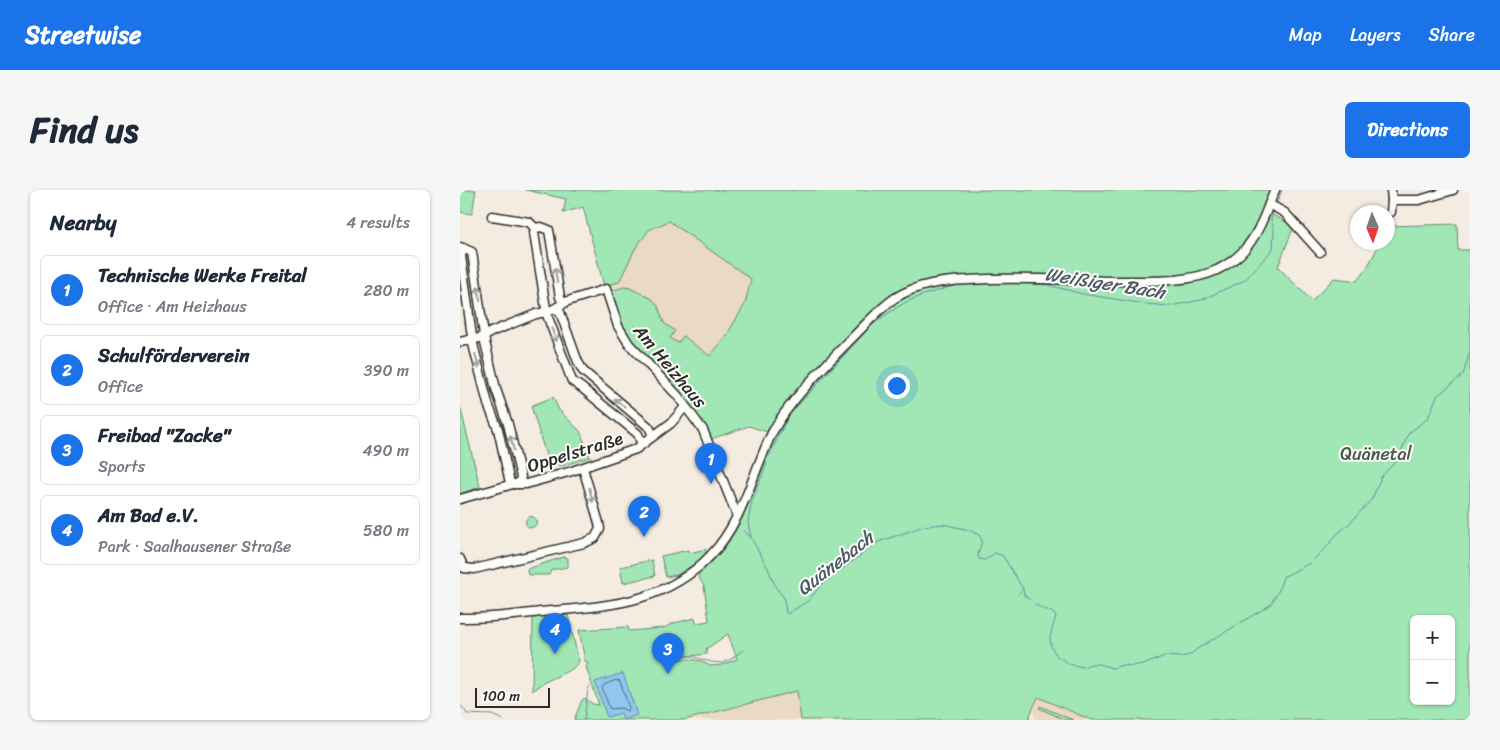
<!DOCTYPE html>
<meta charset="utf-8">
<style>
body{margin:0;font-family:Sriracha,sans-serif;background:#f6f6f7;color:#1f2937}
.controls{position:absolute;right:15px;bottom:15px;display:grid;overflow:hidden;border-radius:8px;box-shadow:0 1px 4px #0004}
.controls button{width:45px;height:45px;display:grid;place-items:center;padding:0;border:0;border-bottom:1px solid #e0e1e3;background:#fff;color:#1f2937;font:25px sans-serif}
.compass{position:absolute;left:890px;top:15px;width:45px;height:45px;border-radius:50%;background:#fff;box-shadow:0 1px 4px #0004;rotate:178deg}
.scale{position:absolute;left:15px;bottom:12px;width:75px;box-sizing:border-box;padding-left:5px;border:2px solid #2b2b2b;border-top:0;font-size:14px;line-height:18px;white-space:nowrap;color:#2b2b2b;-webkit-text-stroke:4px #fdfcf7;paint-order:stroke}
.you{position:absolute;left:436px;top:195px;width:18px;height:18px;margin:-12px;border:4px solid #fff;border-radius:50%;background:#1a73e8;box-shadow:0 0 0 8px #1a73e833}
.badge{display:grid;place-items:center;width:32px;height:32px;border-radius:50%;background:#1a73e8;color:#fff;font-size:16px;font-weight:700}
.pin{position:absolute;translate:-50% -41px;filter:drop-shadow(0 1px 2px #0008)}
.pin::after{content:'';position:absolute;top:26px;width:18px;height:15px;background:inherit;clip-path:polygon(0 0,100% 0,50% 100%)}
.list{margin:0;padding:0;list-style:none}
h2{display:flex;justify-content:space-between;align-items:center;height:65px;margin:0;padding:0 20px;font-size:21px}
h2 small{font-size:16px;font-weight:400;color:#747a83}
.list li{display:grid;grid-template-columns:32px 1fr auto;gap:15px;align-items:center;box-sizing:border-box;height:70px;margin:0 10px 10px;padding:0 10px;border:1px solid #e0e1e3;border-radius:8px}
.list b{display:block;font-size:19px;white-space:nowrap}
.list p{margin:0;font-size:16px;white-space:nowrap;color:#747a83}
.list em{font-size:16px;font-style:normal;color:#747a83}
.map{position:relative;flex:none;width:1010px;height:530px;overflow:hidden;border-radius:8px}
header{display:flex;align-items:center;gap:30px;box-sizing:border-box;height:70px;padding:0 25px;background:#1a73e8;color:#fff}
header strong{font-size:24px}
nav{display:flex;gap:28px;margin-inline-start:auto;font-size:18px}
.intro{display:flex;align-items:center;justify-content:space-between;box-sizing:border-box;height:120px;padding:0 30px}
h1{margin:0;font-size:35px}
.button{padding:12px 22px;border-radius:8px;background:#1a73e8;color:#fff;font-size:18px;font-weight:700}
main{display:flex;gap:30px;padding:0 30px}
aside{flex:1;background:#fff;border-radius:8px;box-shadow:0 1px 4px #0004}
.map>svg:first-child{display:block}
</style>
<header>
<strong>Streetwise</strong>
<nav><a>Map</a><a>Layers</a><a>Share</a></nav>
</header>
<div class="intro"><h1>Find us</h1><a class="button">Directions</a></div>
<main>
<aside>
<h2>Nearby<small>4 results</small></h2>
<ul class="list">
<li><span class="badge">1</span><div><b>Technische Werke Freital</b><p>Office · Am Heizhaus</p></div><em>280 m</em></li>
<li><span class="badge">2</span><div><b>Schulförderverein</b><p>Office</p></div><em>390 m</em></li>
<li><span class="badge">3</span><div><b>Freibad &quot;Zacke&quot;</b><p>Sports</p></div><em>490 m</em></li>
<li><span class="badge">4</span><div><b>Am Bad e.V.</b><p>Park · Saalhausener Straße</p></div><em>580 m</em></li>
</ul>
</aside>
<div class="map">
<svg width="1010" height="530" viewBox="0 0 1010 530">
<rect width="100%" height="100%" fill="#f4ece0"/>
<filter id="ink" filterUnits="userSpaceOnUse"><feTurbulence type="fractalNoise" baseFrequency=".02" numOctaves="2"/><feDisplacementMap in="SourceGraphic" scale="10" xChannelSelector="R" yChannelSelector="G"/><feConvolveMatrix kernelMatrix="1 2 1 2 8 2 1 2 1" color-interpolation-filters="sRGB"/></filter>
<g filter="url(#ink)">
<g fill="#ead9c4">
<path d="M209 31 291 89 285 114 265 148 250 166 224 147 218 154 210 148 215 141 204 133 198 116 157 99 151 101 144 96 175 59 189 40Z"/>
<path d="M338 501 341 530H224L277 516Z"/>
<path d="M578 507 631 530H575L573 520Z"/>
</g>
<g fill="#a0e7b5" stroke="#668970" fill-rule="evenodd">
<path d="M0 0H16L12 24 0 22Z"/>
<path d="M66 0H812L803 20 834 36 818 77 852 111 874 88 897 91 908 76 920 53 928 52 929 36 997 34 998 60H1010V530H631L578 507 568 530H341L337 501 224 530H114L122 510 125 508 133 514 139 515 126 477 128 474 125 471 119 440 168 437 169 441 204 438 214 433 235 428 236 433 249 431 244 396 238 386C248 375 261 364 269 351 290 319 300 280 316 245L289 236 251 249 241 230 222 203 171 149 164 138 151 101 164 97 170 98 192 109 198 116 204 133 215 141 210 148 218 153 223 146 250 166 265 148 285 114 291 89 209 31 189 40 175 59 159 92 144 96 123 17 103 23 106 9ZM954 429H991V511H954ZM268 444 277 469 262 475 250 476 241 471 230 469H206L247 464 246 459Z"/>
<path d="M93 207 99 220 120 241 130 267 102 276 88 272 71 216Z"/>
<path d="M0 216 20 297 0 304Z"/>
<circle cx="71" cy="332" r="5.5"/>
<path d="M246 359 245 367 217 385 206 387 201 366 228 360 229 363Z"/>
<path d="M103 367 108 368V377L91 380 89 385H68L67 379Z"/>
<path d="M192 370 195 386 163 393 160 377Z"/>
<path d="M89 425 92 428 108 425 119 472 112 479 81 494 72 501 73 427Z"/>
<path d="M580 516 613 530H605L579 518Z"/>
</g>
<path fill="#91c7ef" stroke="#6889a1" d="M163 483 177 525 163 530 161 523 147 527 135 492Z"/>
<g fill="none" stroke-linecap="round" stroke-linejoin="round">
<path stroke="#546979" stroke-width="1" d="M157 490 160 491 169 518 167 521 161 518 150 519 142 498 144 495Z"/>
<g stroke="#6889a1" stroke-width="1">
<path d="M332 1 333 0"/>
<path d="M817 13 822 0"/>
<path d="M513 94 551 92 588 95 623 104 685 114 710 116 741 110 785 90 813 59 814 40 811 29 813 22"/>
<path d="M309 266 329 225 411 136 427 124 444 113 463 105 500 94"/>
<path d="M307 273 292 311 288 332 291 348 308 378 315 396 324 408 326 423"/>
<path d="M284 340 290 347"/>
<path d="M558 404 563 399"/>
<path d="M575 414C582 420 590 419 596 426L590 447 591 457 597 466 609 474 623 477 631 474H640L652 478 663 475 673 476 691 472 704 466 720 467 730 465 737 459 810 415 818 402 823 387 850 373 866 358 876 345 888 335 912 309 921 287 938 269 949 243 968 228 977 206 1003 185 1010 161"/>
<path d="M327 424 348 411 360 396 418 352 464 336 483 334 509 340 519 345 522 351 518 364 519 369 525 370 535 363 543 366 563 399 564 405 570 410"/>
<path d="M199 465H227L251 472 262 473 271 469 283 460"/>
<path d="M0 515 4 519 7 524 32 525 43 530"/>
<path d="M124 530 128 499 130 496"/>
</g>
<g stroke="#2b2b2b" stroke-width="11">
<g id="minor">
<path d="M931 0 932 10 931 22"/>
<path d="M932 10H959L993 0"/>
<path d="M809 14 825 23 860 62"/>
<path d="M32 26 69 32 75 38 74 43 87 125 112 191 122 198 178 244 180 250 185 251"/>
<path d="M75 38 81 37 89 40 100 107 103 114"/>
<path d="M0 57 12 62 25 152 36 199 48 234 61 287 59 294"/>
<path d="M3 58 1 66 13 154 28 214 38 239 50 293 53 294"/>
<path d="M96 119 100 122 118 172 123 181 189 237 192 243 191 247"/>
<path d="M0 152 24 147 31 142 76 124 90 121 108 111 146 99 158 136 169 154 217 205 243 240 277 326"/>
<path d="M0 309 53 294H66L112 281 176 259 211 233 225 217"/>
<path d="M0 369 4 378 14 379 124 353 135 348 140 339 139 333 123 278"/>
<path d="M0 428C27 429 54 425 81 422 144 416 204 415 251 365 283 331 292 284 312 243 329 210 368 173 394 146 407 133 420 118 435 108 457 94 483 91 509 90 564 86 621 92 677 91 702 91 733 91 757 80 767 75 778 67 785 59 800 42 806 20 815 0"/>
</g>
</g>
<use href="#minor" stroke="#fdfcf7" stroke-width="8"/>
</g>
<defs><path id="oneway-shaft" d="M-6 0H5M1.5-3L5.5 0L1.5 3" fill="none" stroke-width="1.6" stroke-linecap="round" stroke-linejoin="round" transform="scale(1.25)"/></defs>
<g stroke="#9e9e9b">
<use href="#oneway-shaft" transform="translate(96 85) rotate(-99)"/>
<use href="#oneway-shaft" transform="translate(19 104) rotate(-99)"/>
<use href="#oneway-shaft" transform="translate(94 145) rotate(70)"/>
<use href="#oneway-shaft" transform="translate(17 171) rotate(76)"/>
<use href="#oneway-shaft" transform="translate(160 213) rotate(-141)"/>
<use href="#oneway-shaft" transform="translate(52 253) rotate(-104)"/>
<use href="#oneway-shaft" transform="translate(131 305) rotate(76)"/>
</g>
</g>
<g text-anchor="middle" dominant-baseline="central" stroke-width="4" stroke-linejoin="round" paint-order="stroke">
<g font-size="18" fill="#2b2b2b" stroke="#fdfcf7">
<text transform="translate(210 176) rotate(50)">Am Heizhaus</text>
<text transform="translate(115 262) rotate(-17)">Oppelstraße</text>
</g>
<g font-size="18" fill="#485a4e" stroke="#fdfcf7">
<text x="916" y="264">Quänetal</text>
</g>
<g font-size="19" font-style="italic" fill="#4a5a66" stroke="#fdfcf7">
<text transform="translate(645 93) rotate(9)">Weißiger Bach</text>
<text transform="translate(375 373) rotate(-38)">Quänebach</text>
</g>
</g>
</svg>
<div class="controls">
<button>+</button>
<button>−</button>
</div>
<svg class="compass" viewBox="-18 -18 36 36"><path d="M0-13l5 13h-10z" fill="#e53935"/><path d="M0 13l5-13h-10z" fill="#747a83"/></svg>
<div class="scale">100 m</div>
<div class="you"></div>
<div class="pin badge" style="left:251px;top:294px">1</div>
<div class="pin badge" style="left:184px;top:347px">2</div>
<div class="pin badge" style="left:208px;top:484px">3</div>
<div class="pin badge" style="left:95px;top:464px">4</div>
</div>
</main>
